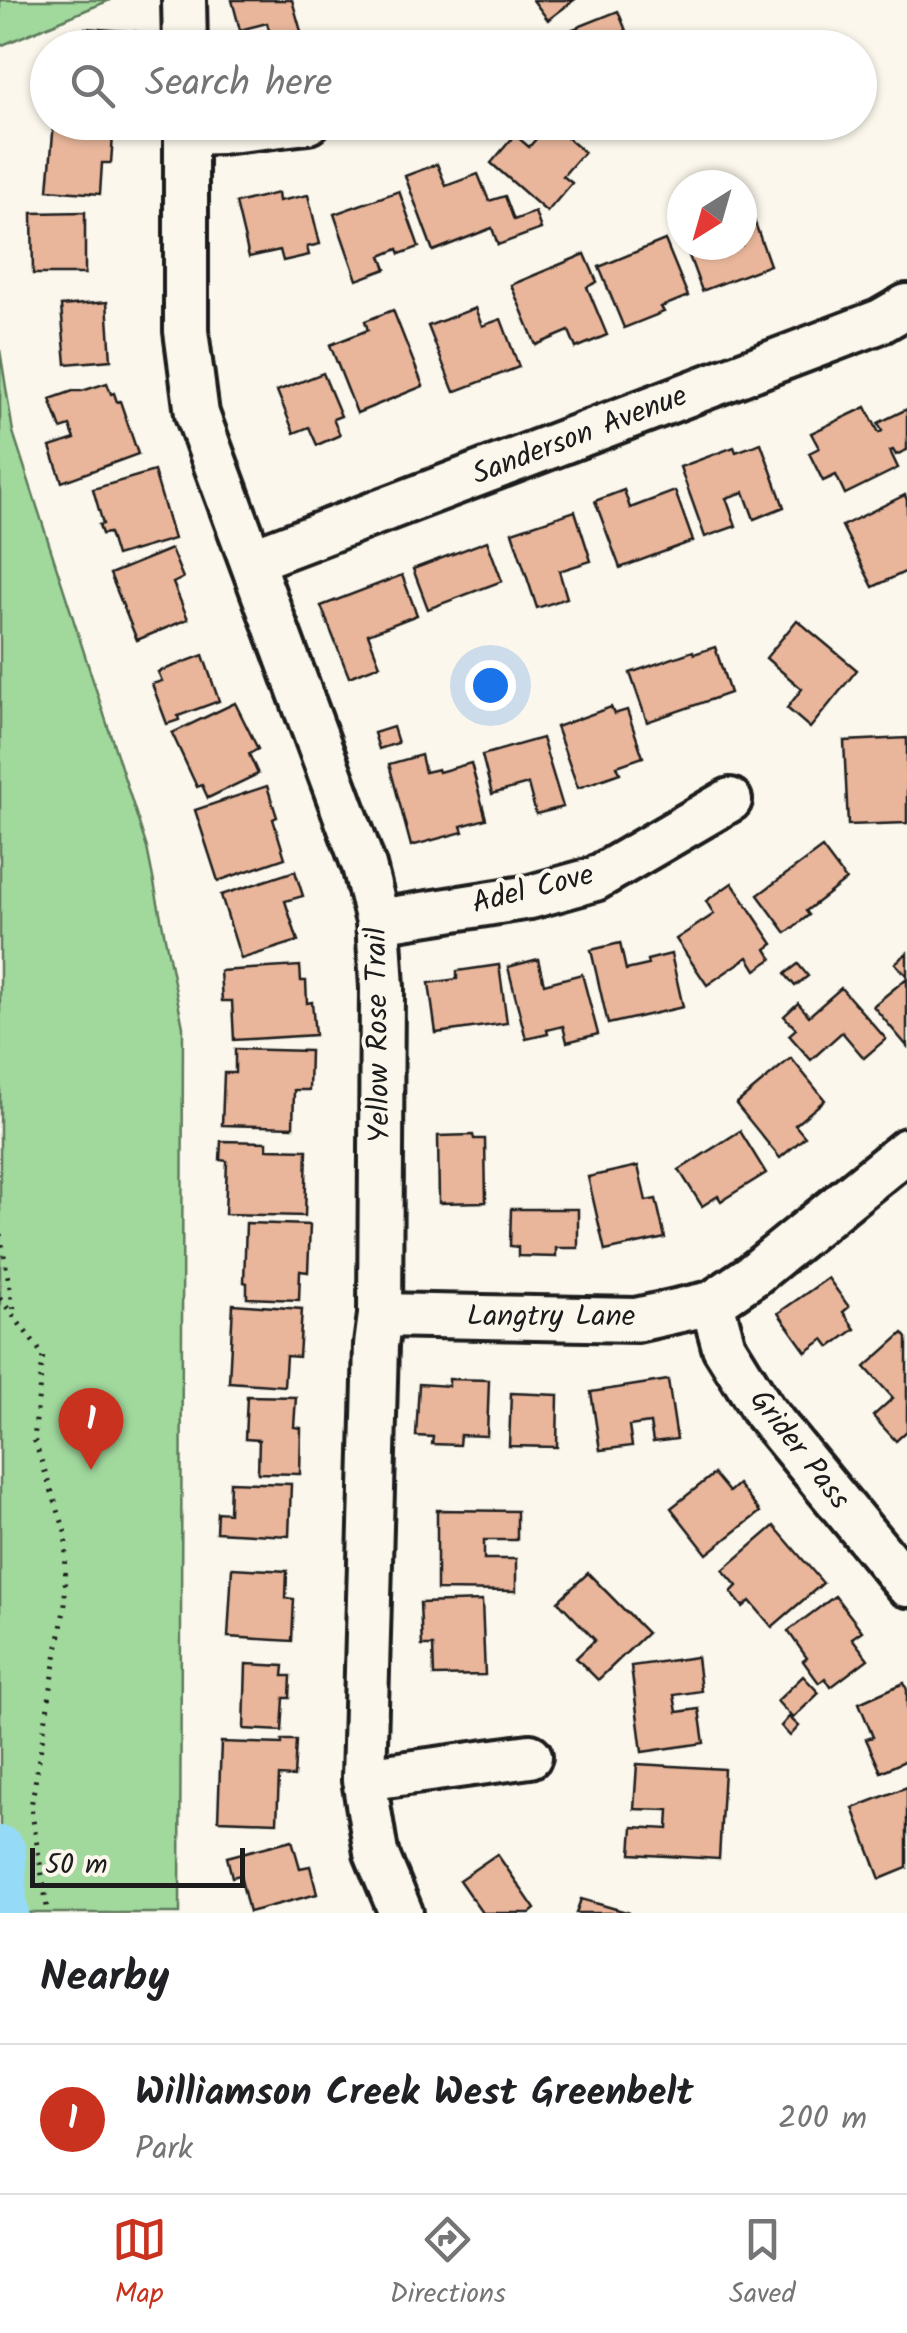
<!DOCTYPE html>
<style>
body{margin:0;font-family:Kalam,sans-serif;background:#f2f2f2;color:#202124}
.compass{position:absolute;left:667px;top:170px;width:90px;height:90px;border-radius:50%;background:#fff;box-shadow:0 2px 8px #0004;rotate:217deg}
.scale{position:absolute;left:30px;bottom:25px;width:215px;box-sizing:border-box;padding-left:10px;border:5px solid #1c1c1c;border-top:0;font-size:28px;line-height:35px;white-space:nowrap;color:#1c1c1c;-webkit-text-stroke:8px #fbf7ec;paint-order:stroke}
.you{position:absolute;left:490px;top:685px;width:35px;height:35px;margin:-25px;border:8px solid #fff;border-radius:50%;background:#1a73e8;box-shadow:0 0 0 15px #1a73e833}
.badge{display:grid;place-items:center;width:65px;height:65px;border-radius:50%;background:#c8321e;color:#fff;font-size:32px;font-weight:700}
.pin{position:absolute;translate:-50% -82px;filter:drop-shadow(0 2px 5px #0008)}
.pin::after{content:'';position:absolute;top:52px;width:35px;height:30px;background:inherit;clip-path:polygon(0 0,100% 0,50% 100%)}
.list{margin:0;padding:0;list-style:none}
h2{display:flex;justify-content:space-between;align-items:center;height:130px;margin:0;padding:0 40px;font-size:42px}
h2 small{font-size:32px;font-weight:400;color:#757577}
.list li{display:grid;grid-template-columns:65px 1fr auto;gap:30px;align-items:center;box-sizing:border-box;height:150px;padding:0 40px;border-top:2px solid #e0e0e0}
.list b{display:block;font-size:38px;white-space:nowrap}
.list p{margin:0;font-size:32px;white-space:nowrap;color:#757577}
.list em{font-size:32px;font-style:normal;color:#757577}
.icon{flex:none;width:55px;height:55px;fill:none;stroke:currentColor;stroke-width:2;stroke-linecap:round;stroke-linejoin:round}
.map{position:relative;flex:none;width:907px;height:1913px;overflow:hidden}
.search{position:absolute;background:#fff;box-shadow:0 2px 8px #0004;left:30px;right:30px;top:30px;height:110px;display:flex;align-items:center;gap:25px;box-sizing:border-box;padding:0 35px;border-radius:55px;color:#757577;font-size:38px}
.sheet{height:280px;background:#fff}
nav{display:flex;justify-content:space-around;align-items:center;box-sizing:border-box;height:140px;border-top:2px solid #e0e0e0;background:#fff;font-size:28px;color:#757577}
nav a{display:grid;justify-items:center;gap:5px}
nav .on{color:#c8321e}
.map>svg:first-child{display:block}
</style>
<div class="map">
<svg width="907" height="1913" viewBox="0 0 907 1913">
<rect width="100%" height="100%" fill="#fbf7ec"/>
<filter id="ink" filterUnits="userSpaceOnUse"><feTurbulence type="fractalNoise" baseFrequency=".01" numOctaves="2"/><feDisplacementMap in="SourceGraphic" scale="20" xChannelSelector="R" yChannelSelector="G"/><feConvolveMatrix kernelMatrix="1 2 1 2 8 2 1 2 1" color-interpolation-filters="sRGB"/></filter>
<g filter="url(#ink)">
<g fill="#a1d99d" stroke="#5e7a5c" stroke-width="2.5">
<path d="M0 0H110L0 46Z"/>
<path d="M0 350 13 432 147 848 183 1027 180 1913H0Z"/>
</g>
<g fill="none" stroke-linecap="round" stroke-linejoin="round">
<path stroke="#95daf7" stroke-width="52" d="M0 1852 1 1908 3 1913"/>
</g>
<g fill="#e9b69b" stroke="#1c1c1c" stroke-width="2.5">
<path d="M232 0H292L304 42 274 48 267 23 240 30Z"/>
<path d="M533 0H574L548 20Z"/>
<path d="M618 11 629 38 605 48H557L553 37Z"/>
<path d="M85 28 137 32 136 48H83Z"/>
<path d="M54 122H114L111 163H102L100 194 48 190Z"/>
<path d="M550 123 584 152 563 176 572 183 547 212 491 163 515 135 529 147Z"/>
<path d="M437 164 446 186 478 174 489 201 505 196 514 220 535 212 541 229 498 245 492 228 433 251 405 176Z"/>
<path d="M399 191 419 247 400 254 398 249 381 256 386 269 357 280 334 214Z"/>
<path d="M278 193 279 201 308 195 320 244 307 247 309 255 283 261 280 250 249 257 236 203Z"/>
<path d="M749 206 770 265 702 291 685 245H742V208Z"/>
<path d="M85 212V274H33L32 213Z"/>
<path d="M665 240 688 296 661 307 664 312 624 328 599 267Z"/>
<path d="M585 254 597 282 587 287 607 335 576 348 569 331 536 345 511 285Z"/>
<path d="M107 302 111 360 66 364 61 306Z"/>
<path d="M475 308 482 326 501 319 519 367 454 392 428 326Z"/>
<path d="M393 310 423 386 357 413 330 345 368 330 365 321Z"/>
<path d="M323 373 341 416 333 419 340 435 317 445 309 427 294 433 277 391Z"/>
<path d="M107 383 111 394 114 393 117 402 120 401 138 454 62 482 50 447 75 439 70 426 61 429 50 399 73 391H82Z"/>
<path d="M866 407 879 433 882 431 878 423 907 409V450L896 455 893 450 890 451 898 468 845 494 836 475 823 481 809 453 819 448 811 433Z"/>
<path d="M761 443 784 507 754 519 744 492 726 498 736 526 705 537 680 467 734 447 736 452Z"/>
<path d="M154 471 174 539 116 556 109 533 102 534 99 525 103 524 93 489Z"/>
<path d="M624 490 630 508 675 491 693 541 620 568 595 501Z"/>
<path d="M905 495 907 500V571L873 587 842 526Z"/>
<path d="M575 511 591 561 559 571 567 598 537 608 512 532Z"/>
<path d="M487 541 502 581 428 609 413 569Z"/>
<path d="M171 549 183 578 173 583 188 619 137 640 110 574Z"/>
<path d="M402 575 417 615 368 634 380 665 349 677 321 606Z"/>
<path d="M797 620 857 670 810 728 787 708 802 689 766 658Z"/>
<path d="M715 647 730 693 647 722 630 673 693 651 694 654Z"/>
<path d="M203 655 219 701 178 716 179 720 167 724 152 684 162 681 158 672Z"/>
<path d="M235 703 258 749 249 754 258 774 208 798 202 785 197 787 172 733Z"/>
<path d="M611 707 614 714 627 710 643 757 617 766 620 773 578 788 556 727Z"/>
<path d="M393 727 398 743 379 749 374 733Z"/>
<path d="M542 738 563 807 536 814 528 784 492 794 482 755Z"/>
<path d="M907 738V823L848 825 844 741Z"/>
<path d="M421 755 425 772 438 769 439 772 471 763 486 819 461 826 463 832 411 846 389 764Z"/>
<path d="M267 786 277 817 273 819 285 858 218 881 195 810Z"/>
<path d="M822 848 846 880 806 911 809 915 786 933 758 895Z"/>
<path d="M295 871 303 896 285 901 298 941 241 959 221 895Z"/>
<path d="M732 883 773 944 766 949 772 959 756 970 748 957 707 985 676 939 714 914 706 901Z"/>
<path d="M620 943 626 970 648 965 647 960 671 954 683 1007 608 1024 591 950Z"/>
<path d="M907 953V976L895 963Z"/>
<path d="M538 959 544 984 582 974 598 1034 567 1042 563 1026 547 1030 548 1034 526 1039 508 967Z"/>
<path d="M798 964 808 976 795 986 785 974Z"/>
<path d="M499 965 507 1023 436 1033 429 983 457 979V971Z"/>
<path d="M300 966 301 981H306L307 1003 312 1002 315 1035 234 1040 232 1001H222L220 971Z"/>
<path d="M907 978V1046L873 1006Z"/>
<path d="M841 988 886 1039 864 1058 842 1032 811 1060 789 1035 796 1029 784 1016 798 1003 809 1016Z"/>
<path d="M235 1049 310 1051 309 1090H294L293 1127 222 1125 224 1073H235Z"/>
<path d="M791 1058 825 1100 795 1125 805 1137 780 1158 736 1104Z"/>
<path d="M740 1131 766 1173 721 1201 718 1196 702 1206 679 1170Z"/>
<path d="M473 1135 474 1139H485L486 1202 439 1203 438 1136Z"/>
<path d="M221 1141 267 1142V1149L307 1150 305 1216 225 1214 227 1161 220 1160Z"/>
<path d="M638 1166 646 1201 656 1199 665 1238 605 1251 588 1177Z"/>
<path d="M511 1209H578V1248H556V1257L518 1256V1247L510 1246Z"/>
<path d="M246 1223 310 1225 308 1272 300 1271 299 1300 247 1298V1283L244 1282Z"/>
<path d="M828 1278 849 1307 843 1312 855 1329 830 1347 824 1339 806 1352 778 1313Z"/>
<path d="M233 1304 302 1309 299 1357 286 1356 284 1386 229 1382Z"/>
<path d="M903 1333 907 1338V1431L896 1441 873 1416 893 1398 865 1367Z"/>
<path d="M449 1379 489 1380 487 1436 460 1435 459 1445 432 1444 433 1437 416 1436 419 1384 449 1386Z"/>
<path d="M668 1380 677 1439 653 1442 650 1423 629 1426 632 1446 600 1450 591 1392Z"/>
<path d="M511 1393 558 1395 557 1447 509 1446Z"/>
<path d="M247 1396 296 1397 294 1427 301 1428 300 1474 258 1473 259 1440 245 1439Z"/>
<path d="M714 1474 729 1492 738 1484 760 1512 707 1554 671 1508Z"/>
<path d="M230 1482 291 1484 289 1536 216 1532 217 1512 229 1513Z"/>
<path d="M437 1510 517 1511V1540H484V1559H516V1591L437 1590Z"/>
<path d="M774 1526 823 1583 772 1627 750 1601 743 1607 731 1592 737 1586 723 1570Z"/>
<path d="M232 1568 287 1571 286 1598 294 1599 292 1641 228 1637Z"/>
<path d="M588 1573 647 1633 598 1680 576 1658 595 1640 558 1601Z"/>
<path d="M835 1596 862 1631 852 1638 868 1659 831 1687 825 1678 819 1683 803 1661 807 1658 788 1631Z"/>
<path d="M482 1601 485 1675 434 1676 433 1646H422L420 1603Z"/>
<path d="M697 1657 701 1691 674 1695 677 1712 699 1709 704 1743 642 1752 631 1666Z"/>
<path d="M246 1664 284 1666 283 1676H291L290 1698H284L282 1731 244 1729Z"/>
<path d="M803 1676 819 1693 793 1718 777 1701Z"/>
<path d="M904 1683 907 1690V1760L881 1772 866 1739 873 1737 859 1703Z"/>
<path d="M789 1717 799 1726 790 1736 781 1726Z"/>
<path d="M282 1740H296L294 1777 279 1776 277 1822 218 1820 221 1742 282 1744Z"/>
<path d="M637 1764 724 1769 719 1859 631 1854 633 1827 668 1829 669 1810 634 1809Z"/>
<path d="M907 1787V1868L880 1879 853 1808Z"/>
<path d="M292 1840 300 1868 310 1866 317 1894 249 1912 240 1875 232 1877 227 1857Z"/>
<path d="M497 1854 535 1909 530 1913H482L459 1880Z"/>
<path d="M581 1899 630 1913H576Z"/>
</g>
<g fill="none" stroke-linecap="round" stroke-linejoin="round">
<g stroke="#1c1c1c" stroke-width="50">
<g id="minor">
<path d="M184 0 185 48"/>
<path d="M186 122V331L197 414 364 866 378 921 382 988 380 1315 376 1345 364 1779 376 1853 401 1913"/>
<path d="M186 133 221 132 308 122"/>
<path d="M252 560 881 321 907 306"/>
<path d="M378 921 530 897 595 879 730 800"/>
<path d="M712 1303 724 1347 763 1410 907 1585"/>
<path d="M380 1315 636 1320 712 1303 753 1275 907 1150"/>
<path d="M364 1779 530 1756"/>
</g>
</g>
<g stroke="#1c1c1c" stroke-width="5" stroke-dasharray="2.5 8" stroke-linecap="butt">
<path d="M0 1234 15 1315"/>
<path d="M0 1298 43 1355 34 1439 66 1534 65 1604 31 1807 48 1913"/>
</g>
<use href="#minor" stroke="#fbf7ec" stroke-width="42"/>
</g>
</g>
<g text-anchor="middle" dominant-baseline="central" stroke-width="8" stroke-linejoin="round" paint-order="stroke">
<g font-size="30" fill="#1c1c1c" stroke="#fbf7ec">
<text transform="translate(580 436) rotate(-21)">Sanderson Avenue</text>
<text transform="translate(533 890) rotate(-14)">Adel Cove</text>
<text transform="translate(379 1035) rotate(-91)">Yellow Rose Trail</text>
<text x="551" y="1317">Langtry Lane</text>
<text transform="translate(799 1450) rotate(52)">Grider Pass</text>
</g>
</g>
</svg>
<svg class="compass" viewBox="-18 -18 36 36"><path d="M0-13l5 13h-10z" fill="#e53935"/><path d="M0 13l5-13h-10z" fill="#757577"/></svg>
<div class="scale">50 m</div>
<div class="you"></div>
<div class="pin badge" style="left:91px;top:1470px">1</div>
<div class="search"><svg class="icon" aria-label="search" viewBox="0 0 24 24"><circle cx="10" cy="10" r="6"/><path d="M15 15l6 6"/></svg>Search here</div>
</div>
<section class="sheet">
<h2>Nearby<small></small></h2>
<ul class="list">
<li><span class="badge">1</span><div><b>Williamson Creek West Greenbelt</b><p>Park</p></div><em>200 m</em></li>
</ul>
</section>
<nav>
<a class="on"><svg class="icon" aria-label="map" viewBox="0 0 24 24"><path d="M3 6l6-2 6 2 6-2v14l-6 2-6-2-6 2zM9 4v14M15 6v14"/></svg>Map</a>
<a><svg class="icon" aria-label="directions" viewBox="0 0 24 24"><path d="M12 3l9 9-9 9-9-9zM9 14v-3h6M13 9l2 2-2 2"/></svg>Directions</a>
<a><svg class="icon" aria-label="saved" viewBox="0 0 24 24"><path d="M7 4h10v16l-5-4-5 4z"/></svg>Saved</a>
</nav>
